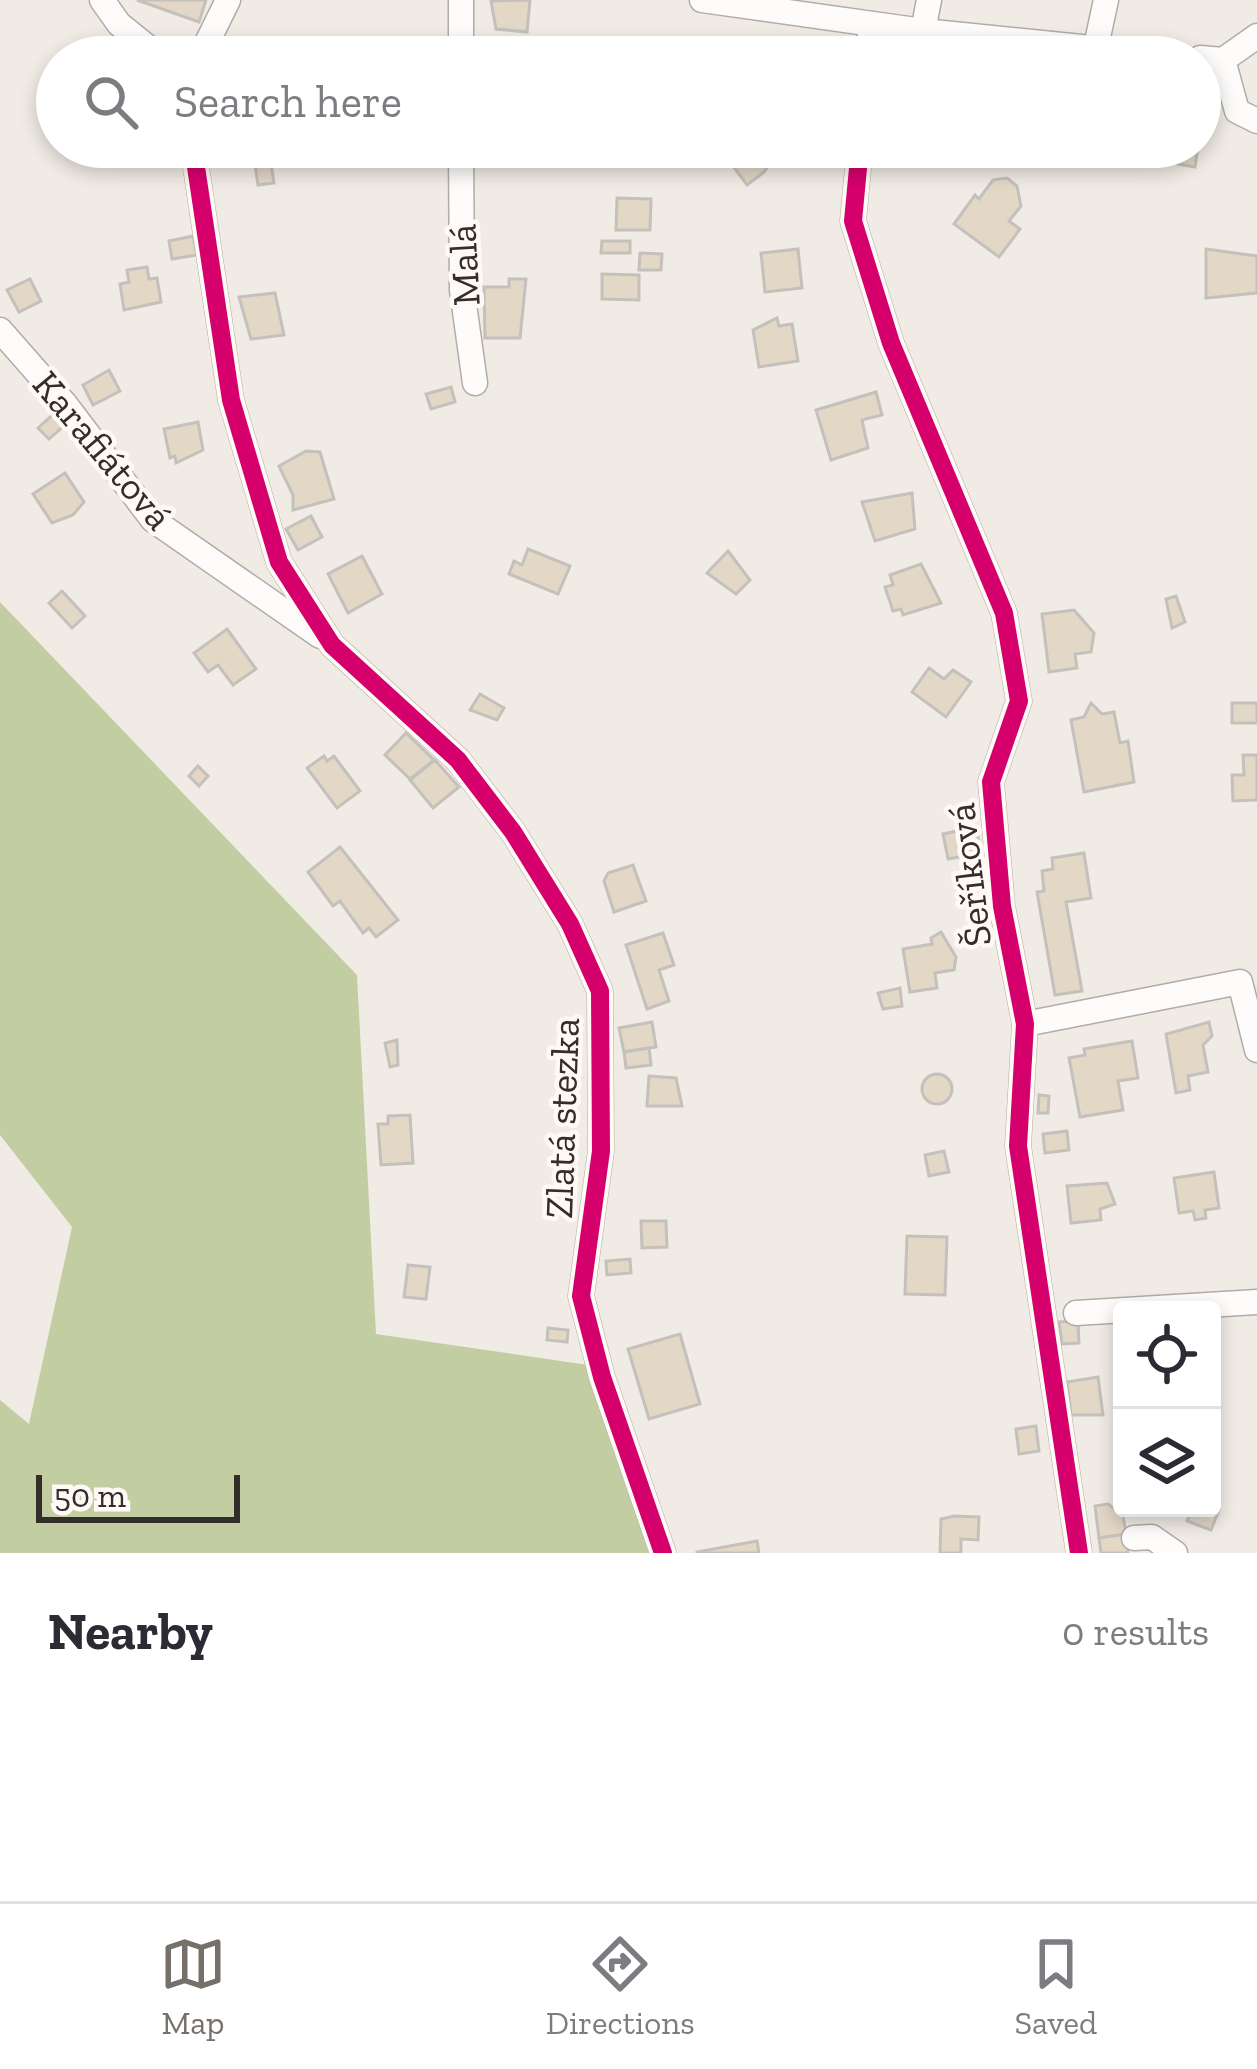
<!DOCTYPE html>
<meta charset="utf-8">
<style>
body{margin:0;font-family:"Zilla Slab",serif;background:#f7f7f7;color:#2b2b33}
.controls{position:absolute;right:36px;bottom:36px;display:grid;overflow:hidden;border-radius:12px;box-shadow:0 6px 18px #0003}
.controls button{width:108px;height:108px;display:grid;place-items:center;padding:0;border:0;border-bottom:3px solid #e1e1e2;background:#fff;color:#2b2b33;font:60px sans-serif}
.scale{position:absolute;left:36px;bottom:30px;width:204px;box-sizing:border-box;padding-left:12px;border:6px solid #332e2a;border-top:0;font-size:33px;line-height:42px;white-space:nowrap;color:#332e2a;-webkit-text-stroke:9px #fef9f4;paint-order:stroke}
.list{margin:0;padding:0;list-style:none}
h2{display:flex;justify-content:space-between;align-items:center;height:156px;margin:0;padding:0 48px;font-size:51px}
h2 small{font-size:39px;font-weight:400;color:#7c7c81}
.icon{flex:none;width:66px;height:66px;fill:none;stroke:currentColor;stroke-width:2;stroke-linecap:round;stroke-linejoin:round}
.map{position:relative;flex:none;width:1257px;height:1553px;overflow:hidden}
.search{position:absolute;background:#fff;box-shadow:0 6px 18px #0003;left:36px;right:36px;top:36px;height:132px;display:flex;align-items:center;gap:30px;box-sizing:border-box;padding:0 42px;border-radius:66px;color:#7c7c81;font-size:45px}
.sheet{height:348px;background:#fff}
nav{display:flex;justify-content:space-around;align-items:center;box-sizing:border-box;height:168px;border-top:3px solid #e1e1e2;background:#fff;font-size:33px;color:#7c7c81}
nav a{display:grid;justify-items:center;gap:6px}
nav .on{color:#76706b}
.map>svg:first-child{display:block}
</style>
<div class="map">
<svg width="1257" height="1553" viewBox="0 0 1257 1553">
<rect width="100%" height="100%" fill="#f1ebe5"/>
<path fill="#c2cea2" d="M0 602 357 975 376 1334 588 1365 652 1553H0V1400L29 1424 72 1227 0 1135Z"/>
<g fill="#e3d7c6" stroke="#c4c1bc" stroke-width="3">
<path d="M137 0H206L199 22Z"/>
<path d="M530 0 527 32 496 29 491 1Z"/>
<path d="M719 147H773L775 150 764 158 769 165 764 172 747 185Z"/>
<path d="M1157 147H1198L1195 167 1155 160Z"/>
<path d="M269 150 274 183 258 185 253 152Z"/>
<path d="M1007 178 1017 186 1021 206 1009 221 1020 229 999 257 954 224 975 195 979 199 993 180Z"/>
<path d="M617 198 651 199 650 230H616Z"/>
<path d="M193 236 197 255 172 259 169 241Z"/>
<path d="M602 241H630V253H601Z"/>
<path d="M798 249 802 288 765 292 761 253Z"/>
<path d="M1206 249 1257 256V293L1206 298Z"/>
<path d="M640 253 662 254 661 270H639Z"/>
<path d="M147 267 149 279 157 278 161 302 124 310 120 284 129 282 127 270Z"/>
<path d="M602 274 639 275V300L602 299Z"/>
<path d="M30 279 41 301 19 312 7 290Z"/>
<path d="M509 279H526L520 338H485L484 287H509Z"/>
<path d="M275 293 284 335 251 339 239 297Z"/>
<path d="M777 318 779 326 792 324 798 361 759 367 753 330Z"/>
<path d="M109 370 120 391 93 405 83 385Z"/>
<path d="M451 387 455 402 431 409 426 394Z"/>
<path d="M876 392 882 415 862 420 868 448 831 460 816 410Z"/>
<path d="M56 412 66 424 49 439 38 428Z"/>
<path d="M198 422 203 450 176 463 175 456 170 458 164 429Z"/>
<path d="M306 451 320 452 334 499 293 510V495L279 466Z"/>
<path d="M65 473 84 502 73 515 52 523 33 494Z"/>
<path d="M912 493 915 529 875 541 862 502Z"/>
<path d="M311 516 322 537 298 550 286 529Z"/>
<path d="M528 549 570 566 558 594 509 574 514 561 522 565Z"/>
<path d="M728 551 750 580 736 594 707 573Z"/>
<path d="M362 556 382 594 348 613 328 574Z"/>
<path d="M921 564 941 603 903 615 901 609 893 611 885 587 893 585 890 575Z"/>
<path d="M62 591 85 616 72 628 49 603Z"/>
<path d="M1176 596 1185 622 1172 628 1166 599Z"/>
<path d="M1074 610 1094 633 1091 652 1075 654 1077 668 1049 672 1042 614Z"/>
<path d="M227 629 256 669 233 685 218 665 208 672 194 653Z"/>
<path d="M929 668 944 679 953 670 971 682 946 717 912 692Z"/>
<path d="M480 694 504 708 497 720 470 710Z"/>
<path d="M1091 703 1102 714 1114 712 1120 743 1128 741 1134 782 1084 792 1071 720 1084 717Z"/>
<rect x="1232" y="703" width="25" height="20"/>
<path d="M406 733 434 760 410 779 385 755Z"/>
<path d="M1243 755H1257V800L1233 801 1232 775H1244Z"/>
<path d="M324 756 327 761 334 756 360 791 337 808 307 768Z"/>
<path d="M435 760 459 787 433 808 410 780Z"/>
<path d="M198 766 208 776 199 786 189 776Z"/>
<path d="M976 827 981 853 948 859 943 834Z"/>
<path d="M340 847 398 920 376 937 369 928 363 933 340 901 333 906 308 872Z"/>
<path d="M1084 853 1091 898 1066 902 1082 991 1055 995 1037 892 1044 891 1042 871 1053 869 1052 858Z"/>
<path d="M633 865 646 901 614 912 604 881 608 873Z"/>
<path d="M941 932 956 957 954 970 935 973 937 988 910 992 903 949 932 944 931 938Z"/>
<path d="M663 933 674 965 659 970 669 1001 647 1009 626 945Z"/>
<path d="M900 988 902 1006 883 1009 878 993Z"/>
<path d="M652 1022 656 1047 624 1052 619 1028Z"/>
<path d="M1209 1022 1212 1036 1203 1045 1208 1072 1188 1076 1190 1090 1176 1093 1166 1034Z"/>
<path d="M397 1040 398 1065 390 1067 385 1043Z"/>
<path d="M1132 1041 1138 1078 1118 1081 1123 1110 1080 1117 1069 1058 1085 1055 1084 1049Z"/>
<path d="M649 1048 651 1065 626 1068 624 1052Z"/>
<circle cx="937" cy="1089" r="15"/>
<path d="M649 1076 676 1078 682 1106H647Z"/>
<path d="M1039 1095 1049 1096 1048 1113H1038Z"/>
<path d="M410 1115 413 1163 381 1165 378 1124H388V1116Z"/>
<path d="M1067 1131 1069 1150 1045 1153 1043 1134Z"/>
<path d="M944 1151 949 1172 929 1176 925 1155Z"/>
<path d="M1214 1172 1219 1208 1205 1210 1206 1218 1195 1220 1193 1211 1179 1213 1174 1178Z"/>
<path d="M1107 1183 1115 1204 1100 1209 1101 1220 1071 1223 1067 1186Z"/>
<path d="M641 1221H666L667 1247 642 1248Z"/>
<path d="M907 1236 947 1237 945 1295 905 1294Z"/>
<path d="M630 1259 631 1273 607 1275 606 1261Z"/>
<path d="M408 1265 430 1267 426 1299 404 1297Z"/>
<path d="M1078 1321 1079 1343 1062 1344 1059 1322Z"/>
<path d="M548 1328 568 1330 567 1342 547 1340Z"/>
<path d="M680 1334 700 1404 649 1419 628 1349Z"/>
<path d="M1098 1377 1103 1415H1071L1067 1382Z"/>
<path d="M1036 1426 1039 1451 1019 1454 1016 1429Z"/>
<path d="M1108 1504 1123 1515 1126 1534 1099 1538 1095 1506Z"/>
<path d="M1192 1508 1219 1510 1211 1530 1187 1521Z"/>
<path d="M955 1516 979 1517 978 1540 961 1539V1553H940L941 1519Z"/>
<path d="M1126 1534 1128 1553H1101L1099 1538Z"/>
<path d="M757 1541 759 1553H697V1552Z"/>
</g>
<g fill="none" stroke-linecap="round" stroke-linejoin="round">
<g stroke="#b1aca8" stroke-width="27">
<g id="street">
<path d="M102 0 119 24 160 57"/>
<path d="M702 0 923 31 1180 57"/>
<path d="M923 31 929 0"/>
<path d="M1095 51 1106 0"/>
<path d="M200 57 228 0"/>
<path d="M461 57V0"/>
<path d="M868 57 871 24"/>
<path d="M1200 58 1223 60 1257 36"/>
<path d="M1223 60 1237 111 1257 121"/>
<path d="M193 147 231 400 279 562 332 645 458 760 513 832 570 924 600 991 601 1151 581 1296 602 1377 663 1553"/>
<path d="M461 147 462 290 475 383"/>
<path d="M860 147 853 221 891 343 1004 613 1019 701 991 782 1002 906 1025 1024 1018 1146 1079 1553"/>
<path d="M0 330 65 404 153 520 320 636"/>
<path d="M1025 1024 1240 982 1257 1050"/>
<path d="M1076 1313 1257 1302"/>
<path d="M1134 1538 1152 1537 1175 1553"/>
</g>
</g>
<use href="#street" stroke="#fdfcfb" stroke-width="24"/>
<g stroke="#fef9f4" stroke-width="26">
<g id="cycleway">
<path d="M193 147 231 400 279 562 332 645 458 760 513 832 570 924 600 991 601 1151 581 1296 602 1377 663 1553"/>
<path d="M860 147 853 221 891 343 1004 613 1019 701 991 782 1002 906 1025 1024 1018 1146 1079 1553"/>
</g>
</g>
<use href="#cycleway" stroke="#d6006c" stroke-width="18"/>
</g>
<g text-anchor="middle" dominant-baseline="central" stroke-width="9" stroke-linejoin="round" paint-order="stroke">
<g font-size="39" fill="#332e2a" stroke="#fef9f4">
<text transform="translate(464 265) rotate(-93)">Malá</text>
<text transform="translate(103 450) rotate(50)">Karafiátová</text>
<text transform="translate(969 875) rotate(-97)">Šeříková</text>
<text transform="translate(562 1118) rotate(-88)">Zlatá stezka</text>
</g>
</g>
</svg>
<div class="controls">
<button><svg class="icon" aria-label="locate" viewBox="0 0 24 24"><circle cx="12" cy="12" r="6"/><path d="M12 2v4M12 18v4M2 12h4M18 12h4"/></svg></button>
<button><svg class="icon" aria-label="layers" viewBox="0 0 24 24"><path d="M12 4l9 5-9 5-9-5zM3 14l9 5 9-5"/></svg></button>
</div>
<div class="scale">50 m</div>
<div class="search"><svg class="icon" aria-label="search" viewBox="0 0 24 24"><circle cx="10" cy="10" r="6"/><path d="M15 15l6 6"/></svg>Search here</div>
</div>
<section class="sheet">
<h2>Nearby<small>0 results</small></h2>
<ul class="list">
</ul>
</section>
<nav>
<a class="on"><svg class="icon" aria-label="map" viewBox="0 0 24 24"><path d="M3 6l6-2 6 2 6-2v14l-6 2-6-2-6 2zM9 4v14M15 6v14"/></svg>Map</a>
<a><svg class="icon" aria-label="directions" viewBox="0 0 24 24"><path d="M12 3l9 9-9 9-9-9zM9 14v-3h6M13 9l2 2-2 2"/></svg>Directions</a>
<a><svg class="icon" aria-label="saved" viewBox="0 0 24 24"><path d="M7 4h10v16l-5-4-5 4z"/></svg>Saved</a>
</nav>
